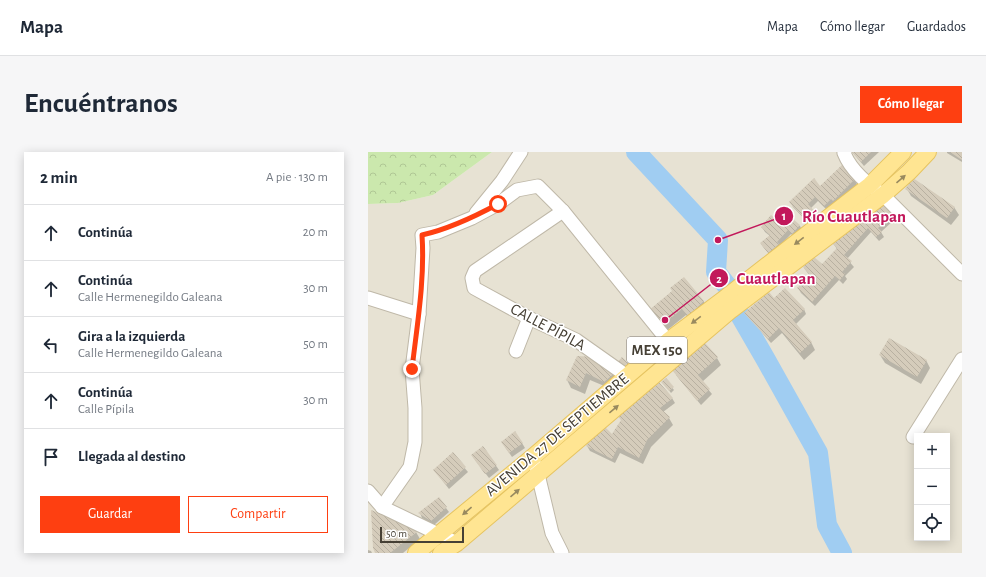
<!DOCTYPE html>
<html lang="es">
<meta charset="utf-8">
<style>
body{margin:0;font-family:"Alegreya Sans",sans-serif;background:#f6f6f7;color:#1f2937}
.controls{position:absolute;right:12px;bottom:12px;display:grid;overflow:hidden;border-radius:0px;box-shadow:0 2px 10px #0003}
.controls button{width:36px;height:36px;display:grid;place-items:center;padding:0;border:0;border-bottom:1px solid #e0e1e3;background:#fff;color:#1f2937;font:20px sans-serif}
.scale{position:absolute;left:12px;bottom:10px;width:84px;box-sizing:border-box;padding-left:4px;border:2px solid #464035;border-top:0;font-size:11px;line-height:14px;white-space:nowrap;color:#464035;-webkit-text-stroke:3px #fff;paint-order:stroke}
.stop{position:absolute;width:12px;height:12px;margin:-9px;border:3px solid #fe3f11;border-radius:50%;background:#fff}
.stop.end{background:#fe3f11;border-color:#fff;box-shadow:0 1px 4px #0008}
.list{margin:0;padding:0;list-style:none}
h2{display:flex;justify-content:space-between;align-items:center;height:52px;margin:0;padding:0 16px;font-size:17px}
h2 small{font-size:13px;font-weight:400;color:#747a83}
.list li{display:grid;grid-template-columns:26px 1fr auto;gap:12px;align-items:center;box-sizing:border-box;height:56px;padding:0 16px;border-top:1px solid #e0e1e3}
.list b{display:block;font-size:15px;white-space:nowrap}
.list p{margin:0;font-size:13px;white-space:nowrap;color:#747a83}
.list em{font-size:13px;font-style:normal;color:#747a83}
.actions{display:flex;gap:8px;padding:12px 16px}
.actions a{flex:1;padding:9px 0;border:1px solid #fe3f11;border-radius:0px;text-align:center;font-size:14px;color:#fe3f11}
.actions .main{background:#fe3f11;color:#fff}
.icon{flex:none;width:22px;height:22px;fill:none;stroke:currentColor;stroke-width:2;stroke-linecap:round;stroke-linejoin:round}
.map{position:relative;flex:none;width:594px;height:401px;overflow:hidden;border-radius:0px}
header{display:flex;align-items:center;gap:24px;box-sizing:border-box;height:56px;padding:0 20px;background:#fff;border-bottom:1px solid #e0e1e3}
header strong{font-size:19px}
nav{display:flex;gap:22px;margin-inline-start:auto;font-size:14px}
.intro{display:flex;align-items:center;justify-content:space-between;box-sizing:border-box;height:96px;padding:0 24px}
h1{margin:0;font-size:28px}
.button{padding:10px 18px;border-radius:0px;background:#fe3f11;color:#fff;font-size:14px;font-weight:700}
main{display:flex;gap:24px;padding:0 24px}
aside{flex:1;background:#fff;border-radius:0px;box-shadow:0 2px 10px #0003}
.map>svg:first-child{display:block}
</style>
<header>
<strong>Mapa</strong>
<nav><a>Mapa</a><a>Cómo llegar</a><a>Guardados</a></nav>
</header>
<div class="intro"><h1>Encuéntranos</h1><a class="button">Cómo llegar</a></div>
<main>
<aside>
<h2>2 min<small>A pie · 130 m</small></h2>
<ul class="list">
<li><svg class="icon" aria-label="ahead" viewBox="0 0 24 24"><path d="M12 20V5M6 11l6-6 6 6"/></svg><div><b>Continúa</b></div><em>20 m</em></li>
<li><svg class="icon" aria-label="ahead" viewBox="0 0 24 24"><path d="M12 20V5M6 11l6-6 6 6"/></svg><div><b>Continúa</b><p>Calle Hermenegildo Galeana</p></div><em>30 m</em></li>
<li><svg class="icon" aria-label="left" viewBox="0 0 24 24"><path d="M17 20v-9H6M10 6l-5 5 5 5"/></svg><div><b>Gira a la izquierda</b><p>Calle Hermenegildo Galeana</p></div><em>50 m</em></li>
<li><svg class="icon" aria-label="ahead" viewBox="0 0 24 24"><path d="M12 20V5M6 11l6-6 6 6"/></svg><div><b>Continúa</b><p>Calle Pípila</p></div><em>30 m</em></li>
<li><svg class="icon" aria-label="arrive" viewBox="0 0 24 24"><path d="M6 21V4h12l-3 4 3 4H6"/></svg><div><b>Llegada al destino</b></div></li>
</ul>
<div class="actions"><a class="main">Guardar</a><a>Compartir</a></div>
</aside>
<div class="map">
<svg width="594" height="401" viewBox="0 0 594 401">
<defs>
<pattern id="forest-crowns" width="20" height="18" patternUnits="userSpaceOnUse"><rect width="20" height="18" fill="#cbe8ad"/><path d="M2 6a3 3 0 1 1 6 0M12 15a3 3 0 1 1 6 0" fill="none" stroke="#b0c895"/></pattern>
<pattern id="building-back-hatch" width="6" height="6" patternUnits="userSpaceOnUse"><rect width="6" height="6" fill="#d5ccbb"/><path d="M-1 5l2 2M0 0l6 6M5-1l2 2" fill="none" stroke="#b8b0a1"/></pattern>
</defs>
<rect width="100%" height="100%" fill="#f3f0e5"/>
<path fill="#e7e2d3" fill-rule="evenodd" d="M124 0H594V401H0V52L30 51 65 43ZM549 284H579V386H549Z"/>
<path fill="url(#forest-crowns)" d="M0 0H124L65 43 30 51 0 52Z"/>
<g fill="#0003">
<path d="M484 0H511L496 14Z"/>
<path d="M579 0H594V10L579 1Z"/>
<path d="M486 27 489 32 468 53 459 58 450 49 443 56 450 66 442 73 425 55 422 50 452 35Z"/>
<path d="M539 37 586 55 591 63 583 73 543 44Z"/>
<path d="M418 63 432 74 434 78 427 86 423 82 411 95 404 105 393 92 402 84 397 80 394 75 410 70Z"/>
<path d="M524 63 527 67 513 80 516 85 511 89 503 80 479 107 486 115 477 124 479 127 475 132 471 128 447 154 433 141 430 136 442 124 436 116 454 113 469 97 464 90Z"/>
<path d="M316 126 336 150 340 157 324 170 318 163 297 180 285 166Z"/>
<path d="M406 148 436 157 438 162 428 172 443 190 447 198 436 208 414 181 403 191 380 165Z"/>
<path d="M512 203 558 208 562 216 553 232 517 211Z"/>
<path d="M227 206 253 227 241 236 222 228 217 242 203 236 199 228Z"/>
<path d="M349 206 353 213 334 230 344 242 333 253 308 223Z"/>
<path d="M298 228 306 238 303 241 296 232Z"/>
<path d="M304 246 307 251 295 260 301 266 305 273 283 295 275 312 252 301 247 311 222 299 219 294 244 283 254 269 249 262Z"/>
<path d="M154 291 157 296 144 305 137 295Z"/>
<path d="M115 295 131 318 121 326 107 308Z"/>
<path d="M85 302 100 320 81 337 66 318Z"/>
<path d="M78 356 81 360 66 373 54 366 52 361Z"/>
<path d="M48 380 52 387 35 401H9Z"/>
<path d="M0 398 3 399 4 401H0Z"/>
</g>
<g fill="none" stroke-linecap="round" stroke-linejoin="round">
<g stroke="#a0cdf2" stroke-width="20">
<path d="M268 0 350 88 348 120 359 134"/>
<path d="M372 163 398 208 450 301 459 373 474 401"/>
</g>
</g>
<g fill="url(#building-back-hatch)">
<path d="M484 0H503L493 10Z"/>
<path d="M582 0H594V8Z"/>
<path d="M474 13 487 27 465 49 463 47 456 54 447 45 440 52 448 61 439 69 421 50 446 26 452 34Z"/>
<path d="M545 26 587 55 579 66 537 37Z"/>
<path d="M513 51 525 62 510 76 514 80 508 85 500 76 476 103 484 109 474 120 477 122 472 128 467 124 444 150 429 136 442 123 435 115 446 105 454 112 469 96 463 90Z"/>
<path d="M418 61 432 73 424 82 420 78 409 90 411 92 400 101 392 91 402 83 393 75 403 63 410 69Z"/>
<path d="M316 125 336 149 320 164 314 157 293 174 280 159 304 139 302 136Z"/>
<path d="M417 136 437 157 425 168 444 190 432 201 411 176 400 187 376 161 401 140 406 146Z"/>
<path d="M521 186 559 208 549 225 511 203Z"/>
<path d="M337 191 350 205 330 223 342 237 329 249 304 218Z"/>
<path d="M209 204 228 205 249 219 236 230 218 221 212 235 198 228Z"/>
<path d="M254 205 261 212 255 218 248 212Z"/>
<path d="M298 226 306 235 301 239 293 230Z"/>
<path d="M290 229 305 246 292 256 302 265 279 288 271 306 250 295 244 307 218 294 224 282 235 273 244 282 253 268 248 262Z"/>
<path d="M147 279 155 291 141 301 133 290Z"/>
<path d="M115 294 129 313 117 322 103 303Z"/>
<path d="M85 300 98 315 78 333 65 318Z"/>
<path d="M71 345 79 355 63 369 50 361Z"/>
<path d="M3 358 44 374 49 380 22 401H7L5 396Z"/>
</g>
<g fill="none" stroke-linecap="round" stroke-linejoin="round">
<g stroke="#bfb8a8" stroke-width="15">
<g id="minor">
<path d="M477 0 476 1C483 19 500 32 515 43L594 122"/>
<path d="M108 61 134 29 153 0"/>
<path d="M0 146 51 162"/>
<path d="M148 199 161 166"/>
<path d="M259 224 208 188 161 166 106 136 104 126 107 119 195 59 300 189"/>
<path d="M545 285 594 207"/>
<path d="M168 314 184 381 194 401"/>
<path d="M0 339 14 355 89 391"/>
<path d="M14 355 42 315 47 290V256L44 217 51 162 55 96 54 83 70 80 104 66 130 52 149 38 170 34 195 59"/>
</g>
</g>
<g stroke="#e6c461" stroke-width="18">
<g id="major">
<path d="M48 401 166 304 300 189 356 147 502 33 535 0"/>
<path d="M73 401 89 391 363 158 515 43 541 20 560 0"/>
</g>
</g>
<use href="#minor" stroke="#fff" stroke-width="13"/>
<use href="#major" stroke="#ffe592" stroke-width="16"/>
</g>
<defs><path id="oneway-solid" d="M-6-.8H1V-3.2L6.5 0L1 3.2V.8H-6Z"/></defs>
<g fill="#998a5f">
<use href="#oneway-solid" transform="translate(533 27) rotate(-41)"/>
<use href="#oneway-solid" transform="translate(431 89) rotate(142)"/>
<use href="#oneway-solid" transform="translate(328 168) rotate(143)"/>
<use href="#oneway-solid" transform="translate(246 257) rotate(-40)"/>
<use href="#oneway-solid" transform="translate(147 341) rotate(-41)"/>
<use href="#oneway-solid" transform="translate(99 359) rotate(140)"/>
</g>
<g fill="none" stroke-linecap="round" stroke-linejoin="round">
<path stroke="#fe3f11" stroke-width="5" d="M44 217C49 173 57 128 54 83 81 77 106 65 130 52"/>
</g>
<g text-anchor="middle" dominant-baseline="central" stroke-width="3" stroke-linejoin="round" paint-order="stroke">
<rect fill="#fff" stroke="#7e7972" stroke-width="1" x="259" y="185" width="60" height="26" rx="3"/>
<g font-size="15" font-weight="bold" fill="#464035">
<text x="289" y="198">MEX 150</text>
</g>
<g font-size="16" fill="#464035" stroke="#fff">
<text transform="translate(180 175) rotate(28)">CALLE PÍPILA</text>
<text transform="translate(189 283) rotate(-40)">AVENIDA 27 DE SEPTIEMBRE</text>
</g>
</g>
<path fill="none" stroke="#c2185b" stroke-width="1.5" d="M350 88L416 64M297 168L351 126"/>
<g fill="#c2185b" stroke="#fff" stroke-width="1.5">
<circle cx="350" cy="88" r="4"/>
<circle cx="297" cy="168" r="4"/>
<circle cx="416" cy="64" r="10"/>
<circle cx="351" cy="126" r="10"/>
</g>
<g font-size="12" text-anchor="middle" font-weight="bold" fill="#fff">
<text x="416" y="68">1</text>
<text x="351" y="131">2</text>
</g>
<g font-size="17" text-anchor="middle" font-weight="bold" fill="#c2185b" stroke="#fff" stroke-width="3" stroke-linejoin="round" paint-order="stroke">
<text x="486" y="70">Río Cuautlapan</text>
<text x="408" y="132">Cuautlapan</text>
</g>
</svg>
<div class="controls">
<button>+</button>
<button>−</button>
<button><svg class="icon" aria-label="locate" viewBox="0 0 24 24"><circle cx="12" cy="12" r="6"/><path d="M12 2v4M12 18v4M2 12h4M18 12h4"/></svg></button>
</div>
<div class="scale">50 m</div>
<div class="stop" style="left:130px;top:52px"></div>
<div class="stop end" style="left:44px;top:217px"></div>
</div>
</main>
